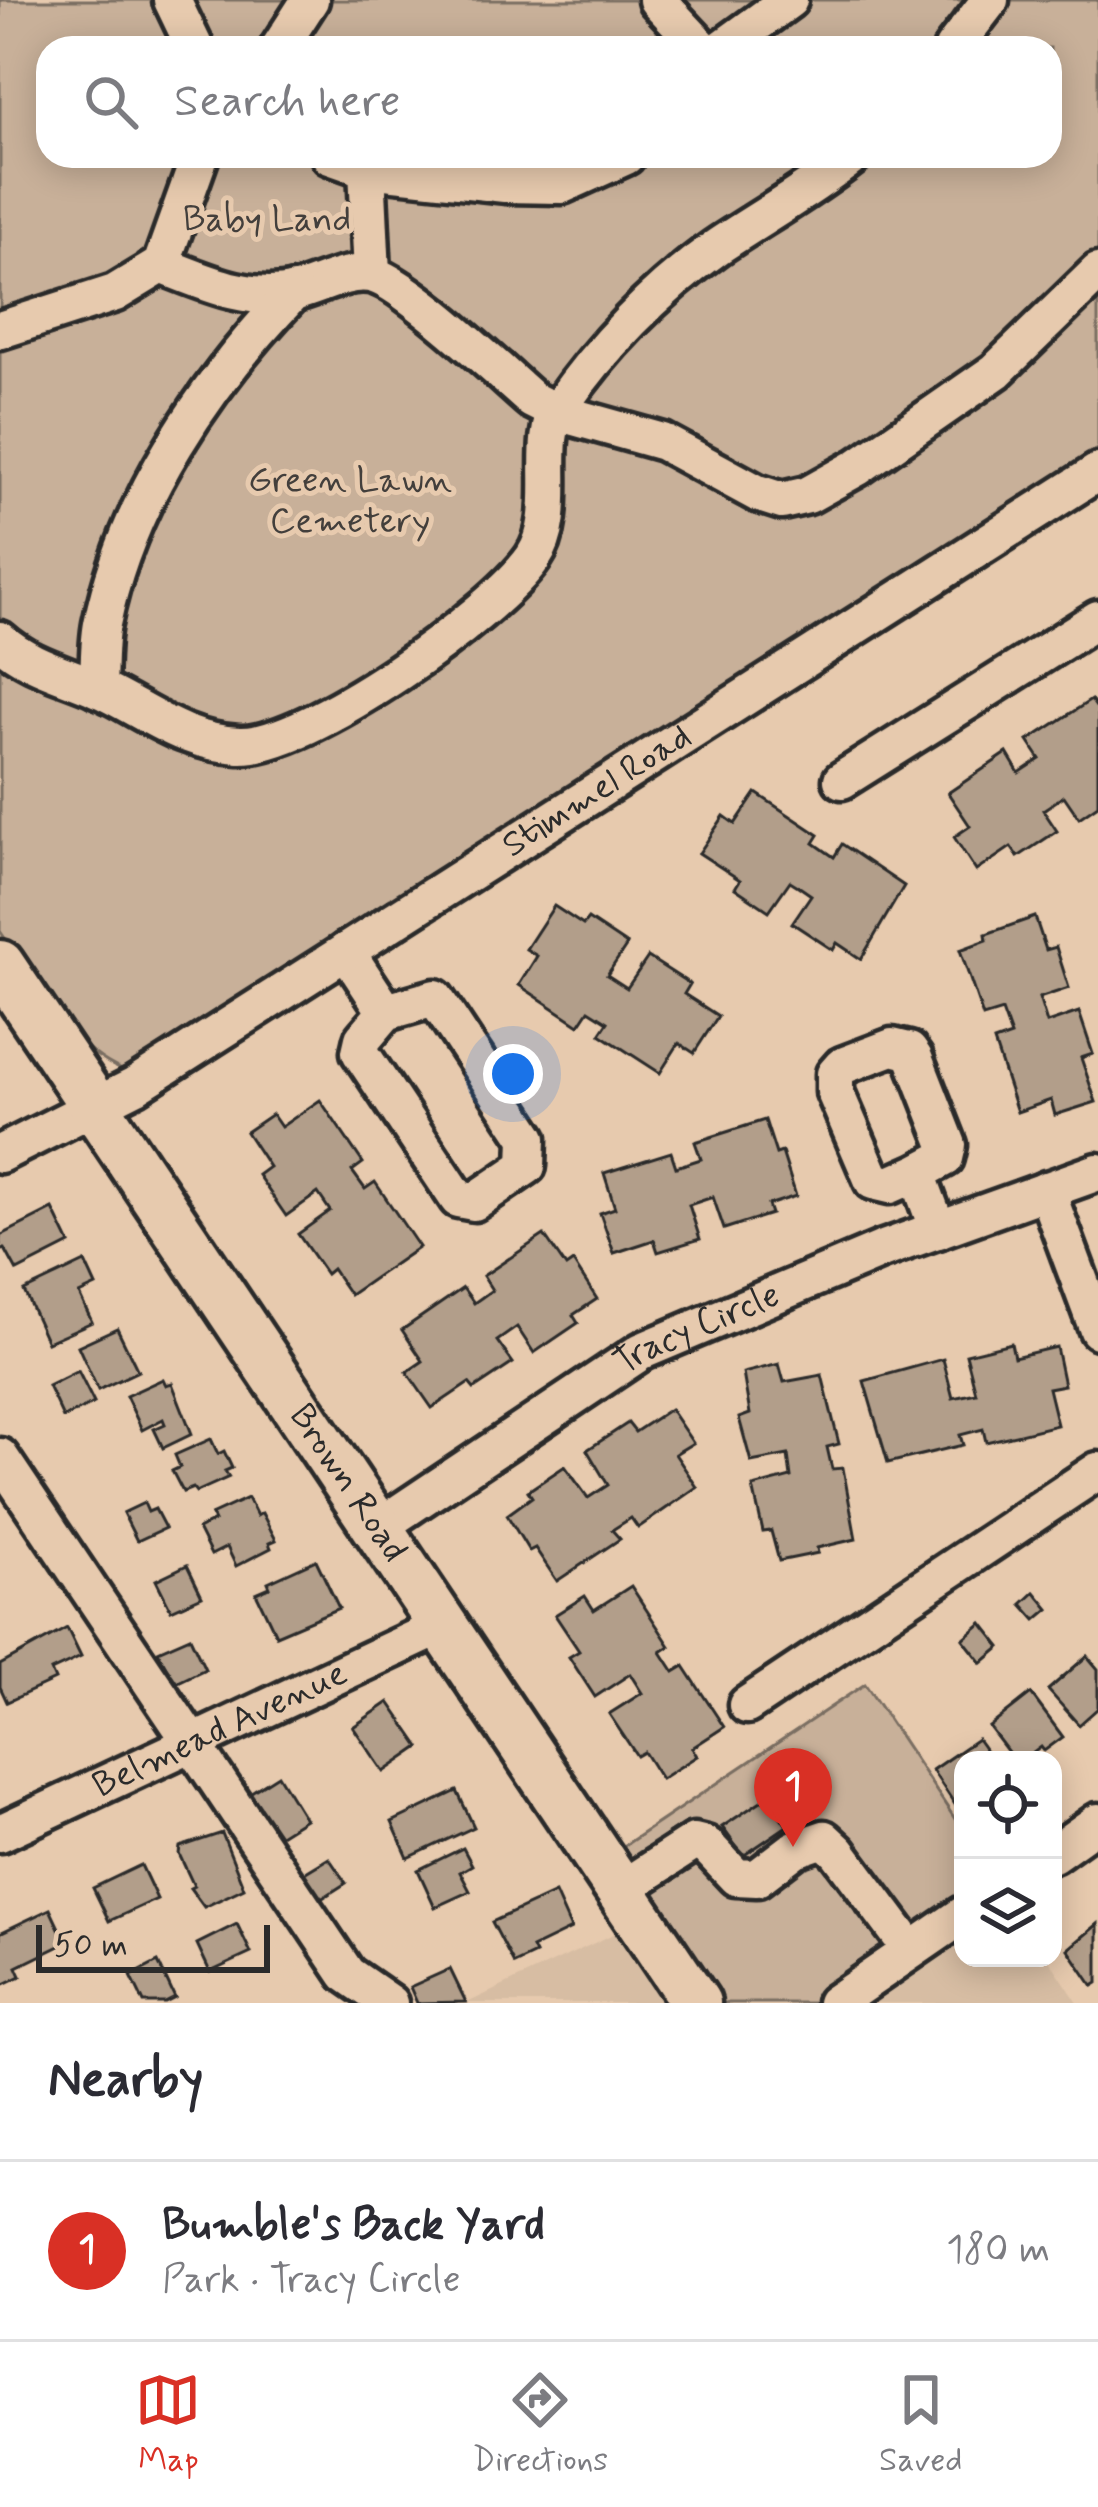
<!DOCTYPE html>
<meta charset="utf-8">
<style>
body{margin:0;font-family:Mynerve,sans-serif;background:#f2f2f3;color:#2b2b33}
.controls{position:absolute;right:36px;bottom:36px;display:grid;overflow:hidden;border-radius:24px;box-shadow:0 6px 30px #0003}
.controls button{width:108px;height:108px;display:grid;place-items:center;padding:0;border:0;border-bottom:3px solid #e1e1e2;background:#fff;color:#2b2b33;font:60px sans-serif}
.scale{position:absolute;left:36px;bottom:30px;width:234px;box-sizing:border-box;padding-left:12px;border:6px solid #2b2b2b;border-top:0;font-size:33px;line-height:42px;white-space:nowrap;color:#2b2b2b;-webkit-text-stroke:9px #e7caae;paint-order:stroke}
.you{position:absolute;left:513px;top:1074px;width:42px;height:42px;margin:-30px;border:9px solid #fff;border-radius:50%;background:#1a73e8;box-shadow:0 0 0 18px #1a73e833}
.badge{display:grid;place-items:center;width:78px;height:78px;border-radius:50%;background:#d93025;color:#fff;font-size:39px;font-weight:700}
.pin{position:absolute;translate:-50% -99px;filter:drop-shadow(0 3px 6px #0008)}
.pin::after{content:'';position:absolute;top:63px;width:42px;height:36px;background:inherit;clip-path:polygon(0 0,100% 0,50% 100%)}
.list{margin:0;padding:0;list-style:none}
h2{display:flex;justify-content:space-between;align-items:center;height:156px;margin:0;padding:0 48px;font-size:51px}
h2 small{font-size:39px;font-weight:400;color:#7c7c81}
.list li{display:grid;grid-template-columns:78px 1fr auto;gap:36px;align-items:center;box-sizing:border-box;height:180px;padding:0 48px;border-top:3px solid #e1e1e2}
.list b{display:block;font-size:45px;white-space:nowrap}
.list p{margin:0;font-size:39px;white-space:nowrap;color:#7c7c81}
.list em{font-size:39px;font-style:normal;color:#7c7c81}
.icon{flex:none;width:66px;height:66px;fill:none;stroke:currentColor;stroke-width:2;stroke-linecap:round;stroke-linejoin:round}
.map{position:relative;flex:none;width:1098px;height:2003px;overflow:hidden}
.search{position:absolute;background:#fff;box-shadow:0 6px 30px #0003;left:36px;right:36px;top:36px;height:132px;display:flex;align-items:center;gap:30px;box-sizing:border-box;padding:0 42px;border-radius:36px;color:#7c7c81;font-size:45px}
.sheet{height:336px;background:#fff}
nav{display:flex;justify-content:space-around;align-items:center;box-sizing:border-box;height:168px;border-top:3px solid #e1e1e2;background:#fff;font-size:33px;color:#7c7c81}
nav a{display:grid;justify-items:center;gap:6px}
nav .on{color:#d93025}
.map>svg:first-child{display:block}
</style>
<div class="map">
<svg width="1098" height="2003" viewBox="0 0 1098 2003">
<rect width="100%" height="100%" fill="#e7caae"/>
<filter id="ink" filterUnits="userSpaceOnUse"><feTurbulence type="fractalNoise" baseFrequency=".00833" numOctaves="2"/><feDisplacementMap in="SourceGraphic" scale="24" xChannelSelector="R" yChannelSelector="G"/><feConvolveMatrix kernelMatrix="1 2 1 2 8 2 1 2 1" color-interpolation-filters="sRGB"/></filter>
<g filter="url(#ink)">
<path fill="#d7bda3" d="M865 1684 963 1831V1958H1048L1078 2003H467L658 1913 617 1851Z"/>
<g fill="#c8b099" stroke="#7a6e62" stroke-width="3" fill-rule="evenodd">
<path d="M0 0H1098V449L122 1070C65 1045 35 980 0 931ZM48 48H1050V156H48Z"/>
<path d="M865 1684 963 1831V1912L827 2003H700L600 1862Z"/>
</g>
<g fill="#b29e8a" stroke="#2b2b2b" stroke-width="3">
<path d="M1091 700 1098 710V805L1079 818 1064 796 1043 810 1057 831 1018 857 1011 847 976 871 954 837 970 826 948 793 1007 753 1019 773 1040 759 1028 741Z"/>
<path d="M756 793 819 835 814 843 834 857 842 844 904 886 861 959 837 943 833 950 792 923 811 895 798 886 790 881 769 911 735 888 740 880 699 853 724 816 735 824Z"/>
<path d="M554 906 583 925 588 919 627 945 607 975 627 988 648 957 690 984 684 994 718 1016 694 1053 679 1043 660 1073 600 1034 608 1022 589 1010 579 1025 519 985 537 956 526 949Z"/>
<path d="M1035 917 1046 950 1056 947 1069 988 1039 998 1047 1023 1079 1012 1093 1054 1081 1058 1096 1102 1055 1115 1051 1100 1017 1112 994 1042 1011 1036 1002 1011 983 1017 960 950 987 940 986 934Z"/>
<path d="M320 1100 363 1163 352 1171 365 1189 375 1182 419 1247 350 1295 332 1269 326 1274 298 1234 330 1211 318 1193 286 1216 258 1175 269 1167 246 1132 272 1114 281 1127Z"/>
<path d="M765 1120 776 1154 782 1152 796 1196 768 1205 771 1214 724 1229 713 1197 689 1205 700 1239 658 1252 654 1240 614 1253 600 1213 615 1208 604 1173 671 1152 676 1167 701 1159 695 1142Z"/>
<path d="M53 1209 70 1244 17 1271 5 1249 0 1251V1236Z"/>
<path d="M544 1235 566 1267 573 1262 597 1299 573 1315 578 1323 534 1353 517 1327 497 1341 513 1363 474 1389 469 1383 432 1408 407 1372 423 1361 402 1330 463 1288 474 1303 492 1290 483 1276Z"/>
<path d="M85 1262 96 1286 79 1294 92 1322 47 1342 24 1291Z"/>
<path d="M117 1328 138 1371 98 1390 78 1346Z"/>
<path d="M1011 1343 1014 1357 1056 1347 1064 1385 1048 1388 1057 1425 986 1442 983 1429 960 1435 963 1445 888 1463 864 1381 943 1359 953 1398 976 1393 966 1354Z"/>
<path d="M779 1364 784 1382 822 1375 839 1444 827 1447 832 1469 843 1468 856 1539 817 1548 818 1553 779 1561 771 1531 763 1532 753 1487 791 1477 788 1455 751 1462 739 1418 750 1414 743 1373Z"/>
<path d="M78 1371 94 1403 63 1418 48 1386Z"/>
<path d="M163 1379 166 1385 172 1383 192 1434 163 1448 154 1429 165 1424 163 1419 142 1430 126 1396Z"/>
<path d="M670 1409 693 1443 675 1454 697 1487 638 1528 631 1518 612 1530 620 1539 557 1581 535 1548 529 1551 507 1515 532 1497 528 1491 565 1466 588 1498 608 1485 587 1450 628 1423 635 1432Z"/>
<path d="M211 1439 218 1454 224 1451 232 1468 225 1471 229 1477 196 1492 193 1488 183 1492 172 1471 180 1467 175 1455Z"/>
<path d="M248 1498 257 1516 262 1513 276 1540 269 1543 271 1548 236 1566 227 1547 211 1555 198 1529 214 1521 211 1515Z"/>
<path d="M144 1503 148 1512 155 1509 165 1528 137 1541 123 1513Z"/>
<path d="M316 1560 339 1608 276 1635 256 1593 270 1587 268 1582Z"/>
<path d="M187 1565 202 1596 171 1610 156 1580Z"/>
<path d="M631 1586 670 1646 661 1652 674 1672 684 1666 724 1727 692 1748 697 1756 661 1779 644 1752 637 1756 609 1714 642 1693 630 1674 595 1697 569 1657 579 1651 555 1615 585 1596 594 1610Z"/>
<path d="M1035 1592 1049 1609 1036 1620 1022 1604Z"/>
<path d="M982 1623 1001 1647 982 1663 963 1639Z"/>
<path d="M67 1628 81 1657 51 1671 55 1680 7 1702 0 1687V1665Z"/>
<path d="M190 1637 205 1669 174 1684 158 1651Z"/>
<path d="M1087 1656 1098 1669V1708L1079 1725 1048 1690Z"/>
<path d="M1031 1694 1063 1737 1044 1751 1041 1747 1024 1760H1014L989 1727Z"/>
<path d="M389 1702 420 1747 384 1772 353 1727Z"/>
<path d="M977 1739 992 1760H963L960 1812 932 1770Z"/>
<path d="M278 1775 305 1819 275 1838 248 1794Z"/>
<path d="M457 1791 474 1827 408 1858 392 1822Z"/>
<path d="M767 1797 787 1826 743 1856 722 1827Z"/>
<path d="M222 1833 244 1888 204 1907 190 1888 194 1886 179 1854 180 1847Z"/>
<path d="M463 1848 472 1865 460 1872 470 1891 435 1907 418 1870Z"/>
<path d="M329 1858 346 1883 318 1901 301 1875Z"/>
<path d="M141 1865 157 1899 109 1921 93 1888Z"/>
<path d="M555 1893 571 1929 532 1948 535 1954 514 1964 492 1922Z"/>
<path d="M50 1909 66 1943 17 1967 21 1976 0 1986V1933Z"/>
<path d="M237 1924 251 1953 210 1972 197 1944Z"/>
<path d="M1098 1924V1983L1093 1986 1068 1949Z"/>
<path d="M158 1962 175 1998 165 2003H144L131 1976Z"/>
<path d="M450 1969 466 2002 417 2003 410 1987Z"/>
</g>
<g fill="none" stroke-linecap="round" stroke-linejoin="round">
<g stroke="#2b2b2b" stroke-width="45">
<g id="minor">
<path d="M172 0 195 48"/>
<path d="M657 0 702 48"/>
<path d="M279 48 310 0"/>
<path d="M723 48 789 0"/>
<path d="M953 48 990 0"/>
<path d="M330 156 367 169 505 184 562 185 626 156"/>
<path d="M367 169 372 274"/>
<path d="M161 265C205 282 248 303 296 292 320 286 344 271 369 274 401 278 502 374 532 400L556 412 663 442 757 493 782 501 808 495 858 467 996 371 1098 272"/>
<path d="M0 330 115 293 161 265 200 156"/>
<path d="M0 640C29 666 63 673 97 688 147 711 180 742 239 745 307 748 494 614 533 558 563 515 535 442 559 408 601 347 656 290 717 247 762 217 810 190 853 156"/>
<path d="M98 689C99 667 98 645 102 624 127 499 207 382 294 292"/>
<path d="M842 780 1098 619"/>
<path d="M346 951 386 1012 363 1039 360 1052 458 1199 474 1202 527 1166 528 1138 435 998 386 1012"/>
<path id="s1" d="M0 1154 135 1086 1098 472"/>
<path d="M917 1173 890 1185 873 1181 835 1092V1074L842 1066 892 1047 909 1051 914 1058 948 1145 945 1158 917 1173 938 1230"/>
<path d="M1046 1190 1098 1330"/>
<path d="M0 1457 347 1974 389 2003"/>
<path id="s2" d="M377 1528 642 1351 881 1250 1098 1172"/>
<path d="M747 1705 1098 1471"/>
<path id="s3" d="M0 1833 442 1626"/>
<path d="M1053 1854 1098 1822"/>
<path d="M620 1890 694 1842 706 1845 736 1877 757 1878 795 1849 824 1839 838 1852 911 1950"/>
<path d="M835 2003 963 1915"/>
</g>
</g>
<g stroke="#2b2b2b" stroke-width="57">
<g id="major">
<path id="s4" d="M0 965 696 2003"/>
</g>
</g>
<use href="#minor" stroke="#e7caae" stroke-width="36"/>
<use href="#major" stroke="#e7caae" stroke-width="48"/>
</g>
</g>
<g text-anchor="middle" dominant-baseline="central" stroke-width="10" stroke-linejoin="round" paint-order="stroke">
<g font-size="36" fill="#433f3c" stroke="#e7caae">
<text x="267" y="220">Baby Land</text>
<text x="350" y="481">Green Lawn<tspan x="350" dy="41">Cemetery</tspan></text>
</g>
<g font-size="36" fill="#2b2b2b" stroke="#e7caae">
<text stroke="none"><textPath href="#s1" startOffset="699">Stimmel Road</textPath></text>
<text stroke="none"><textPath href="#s2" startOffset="378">Tracy Circle</textPath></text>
<text stroke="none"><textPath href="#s4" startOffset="624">Brown Road</textPath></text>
<text stroke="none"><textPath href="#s3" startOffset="243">Belmead Avenue</textPath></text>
</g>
</g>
</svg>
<div class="controls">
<button><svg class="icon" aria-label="locate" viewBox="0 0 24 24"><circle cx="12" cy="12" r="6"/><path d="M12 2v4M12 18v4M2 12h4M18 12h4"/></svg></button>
<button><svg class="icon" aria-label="layers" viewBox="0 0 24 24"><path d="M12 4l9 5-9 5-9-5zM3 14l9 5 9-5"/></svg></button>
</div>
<div class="scale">50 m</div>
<div class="you"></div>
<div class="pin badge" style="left:793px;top:1847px">1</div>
<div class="search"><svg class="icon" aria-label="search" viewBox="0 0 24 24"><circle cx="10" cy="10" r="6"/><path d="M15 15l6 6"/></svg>Search here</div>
</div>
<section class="sheet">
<h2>Nearby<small></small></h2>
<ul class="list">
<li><span class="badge">1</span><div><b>Bumble's Back Yard</b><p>Park · Tracy Circle</p></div><em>180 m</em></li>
</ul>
</section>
<nav>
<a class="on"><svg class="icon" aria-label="map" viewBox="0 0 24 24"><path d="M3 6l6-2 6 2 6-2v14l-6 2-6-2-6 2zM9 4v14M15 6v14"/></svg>Map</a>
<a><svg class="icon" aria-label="directions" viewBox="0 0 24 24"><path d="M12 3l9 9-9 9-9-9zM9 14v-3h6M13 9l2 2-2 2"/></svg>Directions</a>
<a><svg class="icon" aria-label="saved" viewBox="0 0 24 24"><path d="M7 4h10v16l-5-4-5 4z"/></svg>Saved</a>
</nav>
